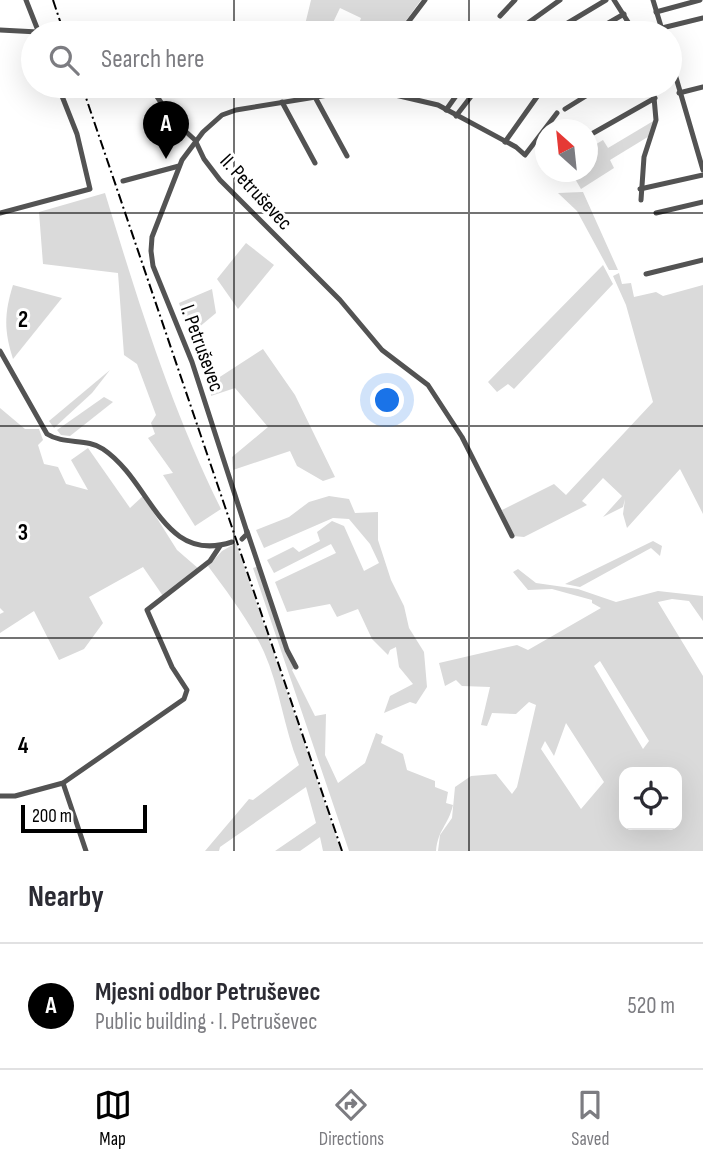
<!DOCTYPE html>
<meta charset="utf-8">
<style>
body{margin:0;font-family:"Sofia Sans Condensed",sans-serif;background:#f2f2f3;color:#2b2b33}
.controls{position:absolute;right:21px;bottom:21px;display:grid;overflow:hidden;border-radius:14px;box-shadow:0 7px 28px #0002}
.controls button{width:63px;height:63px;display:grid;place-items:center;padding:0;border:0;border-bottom:2px solid #e1e1e2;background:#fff;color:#2b2b33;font:35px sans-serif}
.compass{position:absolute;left:535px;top:119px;width:63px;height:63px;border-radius:50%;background:#fff;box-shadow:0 7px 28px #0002;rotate:333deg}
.scale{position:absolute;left:21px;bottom:18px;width:126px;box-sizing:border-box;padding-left:7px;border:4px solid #000;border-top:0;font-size:19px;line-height:24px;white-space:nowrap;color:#000;-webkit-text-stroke:5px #fff;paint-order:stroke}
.you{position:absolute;left:388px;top:401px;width:24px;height:24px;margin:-18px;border:5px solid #fff;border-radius:50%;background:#1a73e8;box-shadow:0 0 0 10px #1a73e833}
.badge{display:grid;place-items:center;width:46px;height:46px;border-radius:50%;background:#000;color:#fff;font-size:23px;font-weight:700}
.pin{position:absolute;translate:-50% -58px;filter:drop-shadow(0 2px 4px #0008)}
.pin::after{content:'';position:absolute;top:37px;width:24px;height:21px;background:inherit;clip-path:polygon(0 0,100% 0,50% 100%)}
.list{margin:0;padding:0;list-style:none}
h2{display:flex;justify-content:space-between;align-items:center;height:91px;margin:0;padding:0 28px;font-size:30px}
h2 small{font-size:23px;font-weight:400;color:#7c7c81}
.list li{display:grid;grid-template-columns:46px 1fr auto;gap:21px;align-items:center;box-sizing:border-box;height:126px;padding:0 28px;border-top:2px solid #e1e1e2}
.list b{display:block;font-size:26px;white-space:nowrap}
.list p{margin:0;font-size:23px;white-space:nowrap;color:#7c7c81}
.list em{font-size:23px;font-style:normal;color:#7c7c81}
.icon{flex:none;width:38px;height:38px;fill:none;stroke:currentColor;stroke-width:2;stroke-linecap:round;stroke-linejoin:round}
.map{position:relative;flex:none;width:703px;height:851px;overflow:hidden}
.search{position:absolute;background:#fff;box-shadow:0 7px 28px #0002;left:21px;right:21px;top:21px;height:77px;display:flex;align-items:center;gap:18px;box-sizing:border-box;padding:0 24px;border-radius:38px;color:#7c7c81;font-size:26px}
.sheet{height:217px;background:#fff}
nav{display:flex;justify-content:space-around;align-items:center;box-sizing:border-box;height:98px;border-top:2px solid #e1e1e2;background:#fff;font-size:19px;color:#7c7c81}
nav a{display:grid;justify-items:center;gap:4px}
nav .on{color:#000}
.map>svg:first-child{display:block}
</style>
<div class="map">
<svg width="703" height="851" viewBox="0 0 703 851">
<rect width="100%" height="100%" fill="#fff"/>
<g fill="#dadada" fill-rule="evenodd">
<path d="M311 0H421L397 33 383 26 378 33H356L361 18 340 8 328 33H303Z"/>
<path d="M655 120 651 135 610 160 614 168 581 189 571 172H588V149L603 140 608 148Z"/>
<path d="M583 192 618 270H609L577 211 558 193Z"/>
<path d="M105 193C138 301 171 408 221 509L195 526 163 475 173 473 148 438 155 434 151 423 156 415 137 364 124 355 118 273 43 264 39 212Z"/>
<path d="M246 243 274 265 238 309 217 279Z"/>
<path d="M603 265 613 284 514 389 508 384 497 392 488 382Z"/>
<path d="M619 273 622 284 631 283 634 297 656 292 663 296 703 285V514L680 469 627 528 623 514 625 499 623 507 603 517 622 496 603 478 582 501 587 505 524 537 513 536 502 510 554 484 566 495 653 402 626 305 613 276Z"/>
<path d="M13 285 62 298 13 359C4 331 4 314 13 285Z"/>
<path d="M212 289 216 313 192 333V315L184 318 179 303Z"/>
<path d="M263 349 295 395 335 477 323 481 297 466 290 451 233 470 232 457 268 427 235 388 211 396 212 382Z"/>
<path d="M110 370 92 393 54 428 49 421Z"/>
<path d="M104 397 113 402 70 436 61 435 57 430Z"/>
<path d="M0 408 25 429H39L43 440 38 445 44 464 58 467 66 484 88 490 71 460 88 448 130 508 143 496 177 550 199 569 163 596 143 567 89 597 103 623 84 649 59 660 34 611 0 633V614L4 612 0 608Z"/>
<path d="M329 496 349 499 355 513 378 512V540L391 580 404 606 409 628 424 652 427 687 416 704 410 702 384 713 390 696 413 684 399 667 396 647 390 650 388 655 372 639 358 609 337 617 330 604 287 612 275 582 336 553 331 544 274 573 267 560 293 547 299 552 320 541 317 532 332 521 344 526 364 571 379 563 370 544 349 519 333 518 264 548 256 530 289 517 309 502Z"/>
<path d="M653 541 662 546 660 556 651 548 580 587 565 584Z"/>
<path d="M236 543 341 851H323L320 837 300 851H275L316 823 306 787 220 847 219 851H205L249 799 253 800 299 765C284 729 280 688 264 652 250 622 228 593 208 566L222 551Z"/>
<path d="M259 566 295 667 292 670 315 716 326 714 325 755 338 783 365 763 376 733 383 736 381 743 403 754 407 770 435 781V787L448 792 446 803 453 805C448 826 438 829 436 851H349L253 568Z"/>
<path d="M518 569 536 583 578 589 616 602 658 591 703 596V621L689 601 672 599 658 602 703 676V851H438L440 835 452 818 455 787 471 776 496 774 512 794 517 787 536 705 529 702 516 714 492 713 487 726 481 725 490 687 462 686 456 680 445 686 439 663 517 645 528 650 601 608 592 603V600L552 589 528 590 513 572ZM600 661 649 741 643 749 594 666ZM566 723 604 782 581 809 541 749 545 741 554 756ZM677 772V825H624V772Z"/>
</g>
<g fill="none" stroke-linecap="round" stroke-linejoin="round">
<g stroke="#535353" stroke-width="5">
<path d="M26 0 39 33"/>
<path d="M614 0 635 33"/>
<path d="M653 0 663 33"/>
<path d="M656 12 700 0"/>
<path d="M500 16 515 0"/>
<path d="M521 28 560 0"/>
<path d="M662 28 703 18"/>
<path d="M0 30 38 32"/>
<path d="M400 33 425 0"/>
<path d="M551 33 606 0"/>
<path d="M591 33 624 14"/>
<path d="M614 33 630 24"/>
<path d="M670 57 703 170"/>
<path d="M150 86 172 119 195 140 204 159 220 180 340 300 382 350 428 385 462 437 512 536"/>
<path d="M361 87 438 105 516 147 525 155 557 113"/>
<path d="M679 93 703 87"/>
<path d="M315 97 347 156"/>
<path d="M282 102 315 163"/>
<path d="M565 109 602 86"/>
<path d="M446 110 463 86"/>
<path d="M456 116 479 86"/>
<path d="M588 136 655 98"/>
<path d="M505 142 539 94"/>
<path d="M123 181 179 166"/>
<path d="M640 189 703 175"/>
<path d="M641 200 644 157 656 120 653 86"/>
<path d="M0 213 90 189 77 134 58 86"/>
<path d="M656 213 703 202"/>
<path d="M646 274 703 260"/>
<path d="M0 351 47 434C64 445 87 438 103 449 152 482 162 565 232 542"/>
<path d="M247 531 287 650 296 667"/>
<path d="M242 539 247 534 246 529 192 362 153 266 151 251 152 237 182 160 203 132 222 115 236 110 353 91 362 86"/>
<path d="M63 783 86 851"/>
<path d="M0 796H15L63 783 184 699 187 690 172 667 147 610 210 561 220 546"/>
</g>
<g stroke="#000" stroke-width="2" stroke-dasharray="10 3.5 2 3.5" stroke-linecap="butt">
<path d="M53 0 64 33"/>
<path d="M82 86 342 851"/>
</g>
</g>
<path fill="none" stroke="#000" stroke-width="2" stroke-opacity="0.55" d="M234 0V33M469 0V33M234 86V851M469 86V851M0 213H703M0 426H703M0 638H703"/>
<g text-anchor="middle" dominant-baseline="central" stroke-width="6" stroke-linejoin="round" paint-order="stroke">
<g font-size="21" fill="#000" stroke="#fff">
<text transform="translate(256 192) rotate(47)">II. Petruševec</text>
<text transform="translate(202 348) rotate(70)">I. Petruševec</text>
</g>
</g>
<g font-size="23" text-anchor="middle" font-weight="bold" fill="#000" stroke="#fff" stroke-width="6" stroke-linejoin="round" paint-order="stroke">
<text x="23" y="327">2</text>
<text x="23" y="540">3</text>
<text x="23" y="753">4</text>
</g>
</svg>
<div class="controls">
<button><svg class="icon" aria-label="locate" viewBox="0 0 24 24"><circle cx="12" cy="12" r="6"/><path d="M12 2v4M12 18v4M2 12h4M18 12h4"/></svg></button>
</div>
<svg class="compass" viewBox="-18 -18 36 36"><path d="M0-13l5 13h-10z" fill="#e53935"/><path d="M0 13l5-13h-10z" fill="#7c7c81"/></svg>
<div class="scale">200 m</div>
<div class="you"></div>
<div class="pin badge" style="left:166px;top:159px">A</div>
<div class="search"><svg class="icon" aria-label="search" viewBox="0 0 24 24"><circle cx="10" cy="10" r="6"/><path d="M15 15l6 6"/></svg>Search here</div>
</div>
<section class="sheet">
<h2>Nearby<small></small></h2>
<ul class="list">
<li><span class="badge">A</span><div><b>Mjesni odbor Petruševec</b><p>Public building · I. Petruševec</p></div><em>520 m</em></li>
</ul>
</section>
<nav>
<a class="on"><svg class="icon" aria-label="map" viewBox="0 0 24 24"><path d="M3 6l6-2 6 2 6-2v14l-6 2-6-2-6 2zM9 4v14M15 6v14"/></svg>Map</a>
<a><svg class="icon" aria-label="directions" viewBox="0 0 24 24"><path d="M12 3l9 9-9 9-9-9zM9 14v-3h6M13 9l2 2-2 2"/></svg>Directions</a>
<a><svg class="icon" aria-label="saved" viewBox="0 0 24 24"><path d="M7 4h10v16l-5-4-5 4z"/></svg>Saved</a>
</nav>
